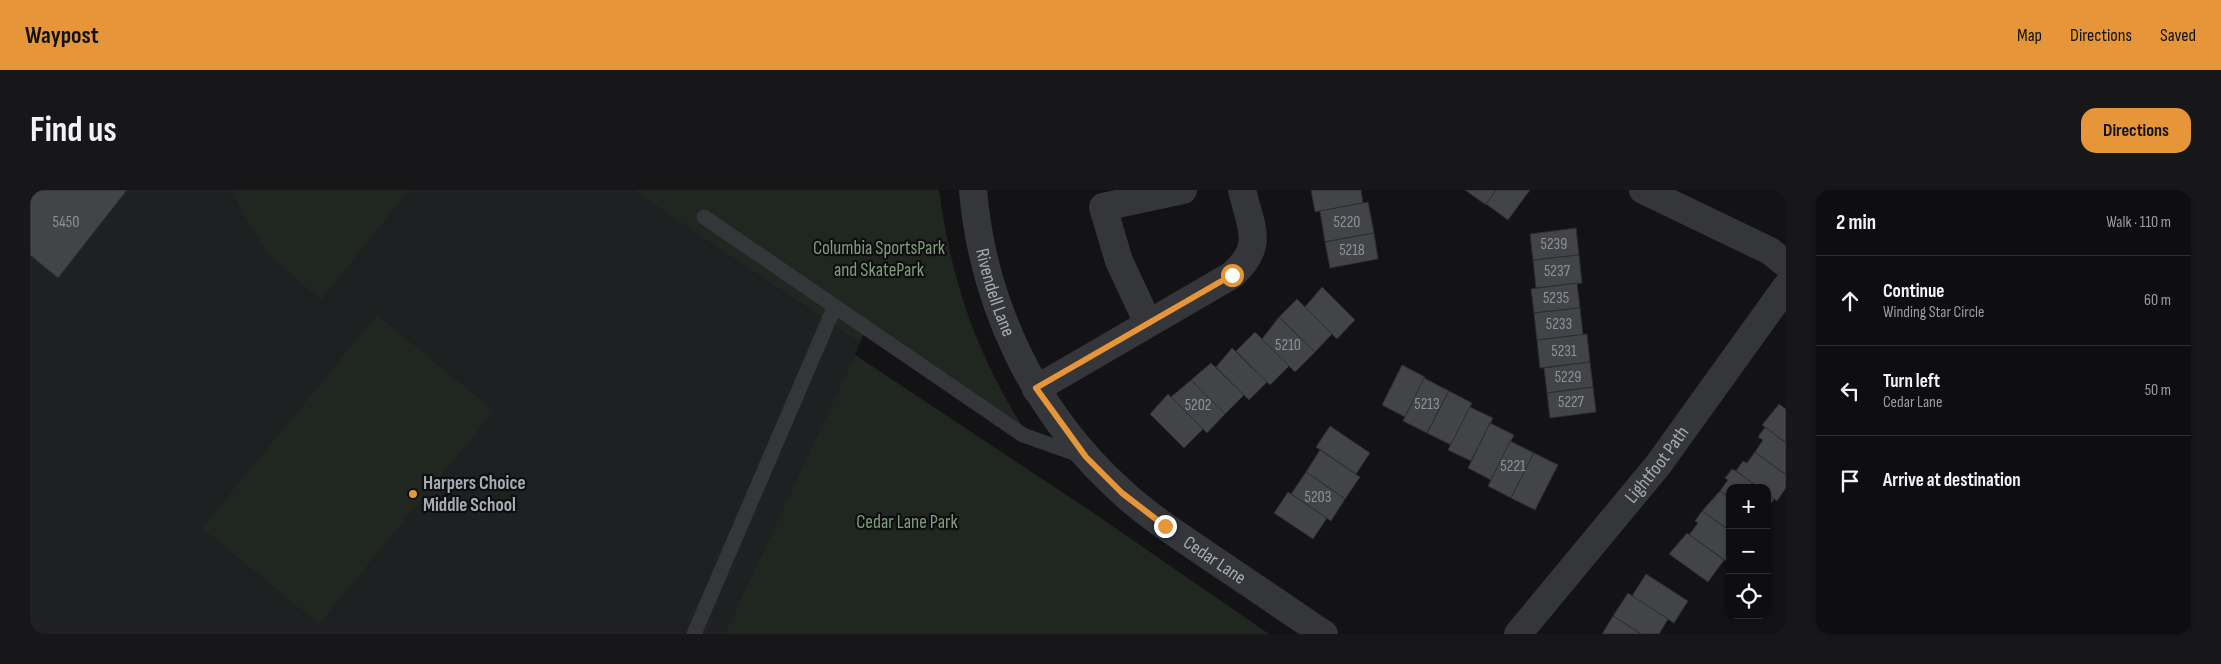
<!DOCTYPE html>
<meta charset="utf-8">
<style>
body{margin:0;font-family:"Sofia Sans Condensed",sans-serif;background:#171719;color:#f1f3f6}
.controls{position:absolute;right:15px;bottom:15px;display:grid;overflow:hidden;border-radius:10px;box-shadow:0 1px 4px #0004}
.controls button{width:45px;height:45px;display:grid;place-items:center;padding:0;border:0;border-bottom:1px solid #2e2e30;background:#0e0e10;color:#f1f3f6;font:25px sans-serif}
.stop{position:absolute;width:15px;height:15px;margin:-11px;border:4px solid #e79539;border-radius:50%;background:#fff}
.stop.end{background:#e79539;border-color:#fff;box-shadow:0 1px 5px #0008}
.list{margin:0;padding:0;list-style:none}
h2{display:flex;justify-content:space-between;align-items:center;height:65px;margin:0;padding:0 20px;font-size:21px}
h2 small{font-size:16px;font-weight:400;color:#9b9c9f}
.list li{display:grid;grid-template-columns:32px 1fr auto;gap:15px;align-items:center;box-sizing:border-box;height:90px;padding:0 20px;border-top:1px solid #2e2e30}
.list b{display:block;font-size:19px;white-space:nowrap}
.list p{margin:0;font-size:16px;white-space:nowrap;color:#9b9c9f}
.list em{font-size:16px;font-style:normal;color:#9b9c9f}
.icon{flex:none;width:28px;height:28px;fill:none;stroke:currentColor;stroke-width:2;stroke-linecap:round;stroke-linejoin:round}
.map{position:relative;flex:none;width:1756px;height:444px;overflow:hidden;border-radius:15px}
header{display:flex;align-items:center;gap:30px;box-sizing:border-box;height:70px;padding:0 25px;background:#e79539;color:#111}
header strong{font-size:24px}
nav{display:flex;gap:28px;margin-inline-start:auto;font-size:18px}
.intro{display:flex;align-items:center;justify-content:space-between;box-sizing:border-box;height:120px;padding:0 30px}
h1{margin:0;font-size:35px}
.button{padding:12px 22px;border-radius:15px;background:#e79539;color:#111;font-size:18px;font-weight:700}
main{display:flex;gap:30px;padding:0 30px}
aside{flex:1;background:#0e0e10;border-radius:15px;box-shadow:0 1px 4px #0004}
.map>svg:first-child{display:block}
</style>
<header>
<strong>Waypost</strong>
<nav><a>Map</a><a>Directions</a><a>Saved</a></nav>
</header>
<div class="intro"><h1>Find us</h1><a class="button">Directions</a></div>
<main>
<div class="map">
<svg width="1756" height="444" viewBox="0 0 1756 444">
<rect width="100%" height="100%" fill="#131315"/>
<path fill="#1f2022" d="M0 0H602L830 153 707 444H0Z"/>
<g fill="#202720">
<path d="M202 0H379L291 110 238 64 215 27Z"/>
<path d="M602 0H909C922 94 946 163 997 244L836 137 830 153Z"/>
<path d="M347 125 464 221 289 434 172 338Z"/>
<path d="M825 165 1062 322 1239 444H695Z"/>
</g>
<g fill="#424448" stroke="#2d2e31">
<path d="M0 0H97L28 88 0 65Z"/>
<path d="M1281 0H1331L1333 13 1285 22Z"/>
<path d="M1435 0H1466L1456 15Z"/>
<path d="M1466 0H1500L1478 30 1456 14Z"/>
<path d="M1338 12 1344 43 1295 52 1290 21Z"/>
<path d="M1546 38 1549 65 1503 70 1500 44Z"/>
<path d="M1344 43 1348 69 1300 78 1295 52Z"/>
<path d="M1549 65 1552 93 1506 98 1503 70Z"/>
<path d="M1547 93 1550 118 1504 123 1501 99Z"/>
<path d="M1292 97 1325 130 1307 149 1275 117Z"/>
<path d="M1267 109 1302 144 1285 162 1249 127Z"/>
<path d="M1550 118 1553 145 1507 150 1504 123Z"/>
<path d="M1249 127 1285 162 1265 182 1232 149Z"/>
<path d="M1225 142 1259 176 1240 195 1206 161Z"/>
<path d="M1557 144 1560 172 1510 178 1507 150Z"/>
<path d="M1202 158 1237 192 1219 210 1186 177Z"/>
<path d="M1560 172 1563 197 1517 203 1514 178Z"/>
<path d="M1181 173 1214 205 1195 224 1161 190Z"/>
<path d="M1372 175 1395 187 1375 227 1352 215Z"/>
<path d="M1394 188 1419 201 1397 243 1373 231Z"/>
<path d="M1161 190 1195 224 1177 243 1141 207Z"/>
<path d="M1563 197 1566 222 1520 228 1517 203Z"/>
<path d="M1419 201 1442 213 1421 255 1397 243Z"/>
<path d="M1138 204 1173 239 1154 258 1120 224Z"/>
<path d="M1749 214 1756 219V253L1732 235Z"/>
<path d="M1440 217 1463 228 1441 271 1418 260Z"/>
<path d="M1460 233 1484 245 1461 290 1438 278Z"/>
<path d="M1300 236 1340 263 1326 284 1286 257Z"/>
<path d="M1735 237 1756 253V285L1725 262 1733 250 1728 247Z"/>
<path d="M1480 251 1504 263 1481 308 1458 296Z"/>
<path d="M1290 260 1330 287 1315 309 1276 282Z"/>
<path d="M1725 262 1756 285V298L1747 311 1737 304V298H1729L1706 281 1713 271 1717 273Z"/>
<path d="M1504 263 1528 275 1505 320 1481 308Z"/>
<path d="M1702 279 1706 281 1729 298H1700V308L1690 301 1698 290 1695 288Z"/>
<path d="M1276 282 1315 309 1301 331 1261 304Z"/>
<path d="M1690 301 1700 308V341L1672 321Z"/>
<path d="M1258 302 1297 328 1283 349 1244 323Z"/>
<path d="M1737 304 1744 309 1737 319Z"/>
<path d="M1672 321 1700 341 1699 373 1659 345 1668 333 1665 331Z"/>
<path d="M1657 343 1694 370 1678 392 1639 364Z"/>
<path d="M1616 384 1658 411 1644 433 1602 406Z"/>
<path d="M1598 403 1638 429 1629 444H1611L1583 426Z"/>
<path d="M1583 426 1611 444H1572Z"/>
</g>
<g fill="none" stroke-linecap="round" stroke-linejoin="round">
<g stroke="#34363a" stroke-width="15">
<path d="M674 27 993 245 1052 266"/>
<path d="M664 444 804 118"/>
</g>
<g stroke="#34363a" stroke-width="28">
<path id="s1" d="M943 0C953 116 1005 224 1092 302 1118 326 1148 345 1177 365 1216 391 1255 418 1294 444"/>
<path d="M1613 0 1740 61 1756 74"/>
<path d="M1118 133 1089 71 1073 17 1153 0"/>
<path d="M1006 199 1202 85C1235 56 1221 38 1212 0"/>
<path id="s2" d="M1488 444 1628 275 1756 97"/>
</g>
</g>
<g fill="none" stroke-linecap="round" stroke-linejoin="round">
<path stroke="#e79539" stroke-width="6" d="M1135 336 1092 303 1056 267 1006 198 1202 85"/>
</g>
<circle fill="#e79539" stroke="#0e0e10" stroke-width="2" cx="383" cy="304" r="5"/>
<g text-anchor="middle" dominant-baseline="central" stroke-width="4.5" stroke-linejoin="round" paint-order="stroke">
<g font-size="16" fill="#8d9299">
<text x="36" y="32">5450</text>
<text x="1317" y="32">5220</text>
<text x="1524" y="54">5239</text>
<text x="1322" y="60">5218</text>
<text x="1527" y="81">5237</text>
<text x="1526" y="108">5235</text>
<text x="1529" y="134">5233</text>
<text x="1258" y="155">5210</text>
<text x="1534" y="161">5231</text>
<text x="1538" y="187">5229</text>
<text x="1541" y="212">5227</text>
<text x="1397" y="214">5213</text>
<text x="1168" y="215">5202</text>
<text x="1483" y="276">5221</text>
<text x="1288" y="307">5203</text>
</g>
<g font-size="19" fill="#809e7e" stroke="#0e0e10">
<text x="849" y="58">Columbia SportsPark<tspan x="849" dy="22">and SkatePark</tspan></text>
<text x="877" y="332">Cedar Lane Park</text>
</g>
<g font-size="19" fill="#a6acb4" stroke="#0e0e10">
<text stroke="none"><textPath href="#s1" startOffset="105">Rivendell Lane</textPath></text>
<text stroke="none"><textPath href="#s2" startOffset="219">Lightfoot Path</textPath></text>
<text stroke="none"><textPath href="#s1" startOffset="460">Cedar Lane</textPath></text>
</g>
<g font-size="19" font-weight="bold" fill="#a6acb4" stroke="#0e0e10" text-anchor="start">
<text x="393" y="293">Harpers Choice<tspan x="393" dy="22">Middle School</tspan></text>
</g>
</g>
</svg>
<div class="controls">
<button>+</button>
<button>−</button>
<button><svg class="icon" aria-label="locate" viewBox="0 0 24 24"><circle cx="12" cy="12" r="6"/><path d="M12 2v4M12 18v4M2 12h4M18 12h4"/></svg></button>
</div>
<div class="stop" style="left:1202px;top:85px"></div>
<div class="stop end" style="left:1135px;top:336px"></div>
</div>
<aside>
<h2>2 min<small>Walk · 110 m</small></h2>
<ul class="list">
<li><svg class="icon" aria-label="ahead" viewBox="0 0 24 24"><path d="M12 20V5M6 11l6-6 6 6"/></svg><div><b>Continue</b><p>Winding Star Circle</p></div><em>60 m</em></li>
<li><svg class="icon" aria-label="left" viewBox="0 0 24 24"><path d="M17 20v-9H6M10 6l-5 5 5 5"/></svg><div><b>Turn left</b><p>Cedar Lane</p></div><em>50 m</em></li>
<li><svg class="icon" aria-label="arrive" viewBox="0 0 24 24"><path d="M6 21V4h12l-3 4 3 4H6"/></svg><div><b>Arrive at destination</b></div></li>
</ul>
</aside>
</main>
